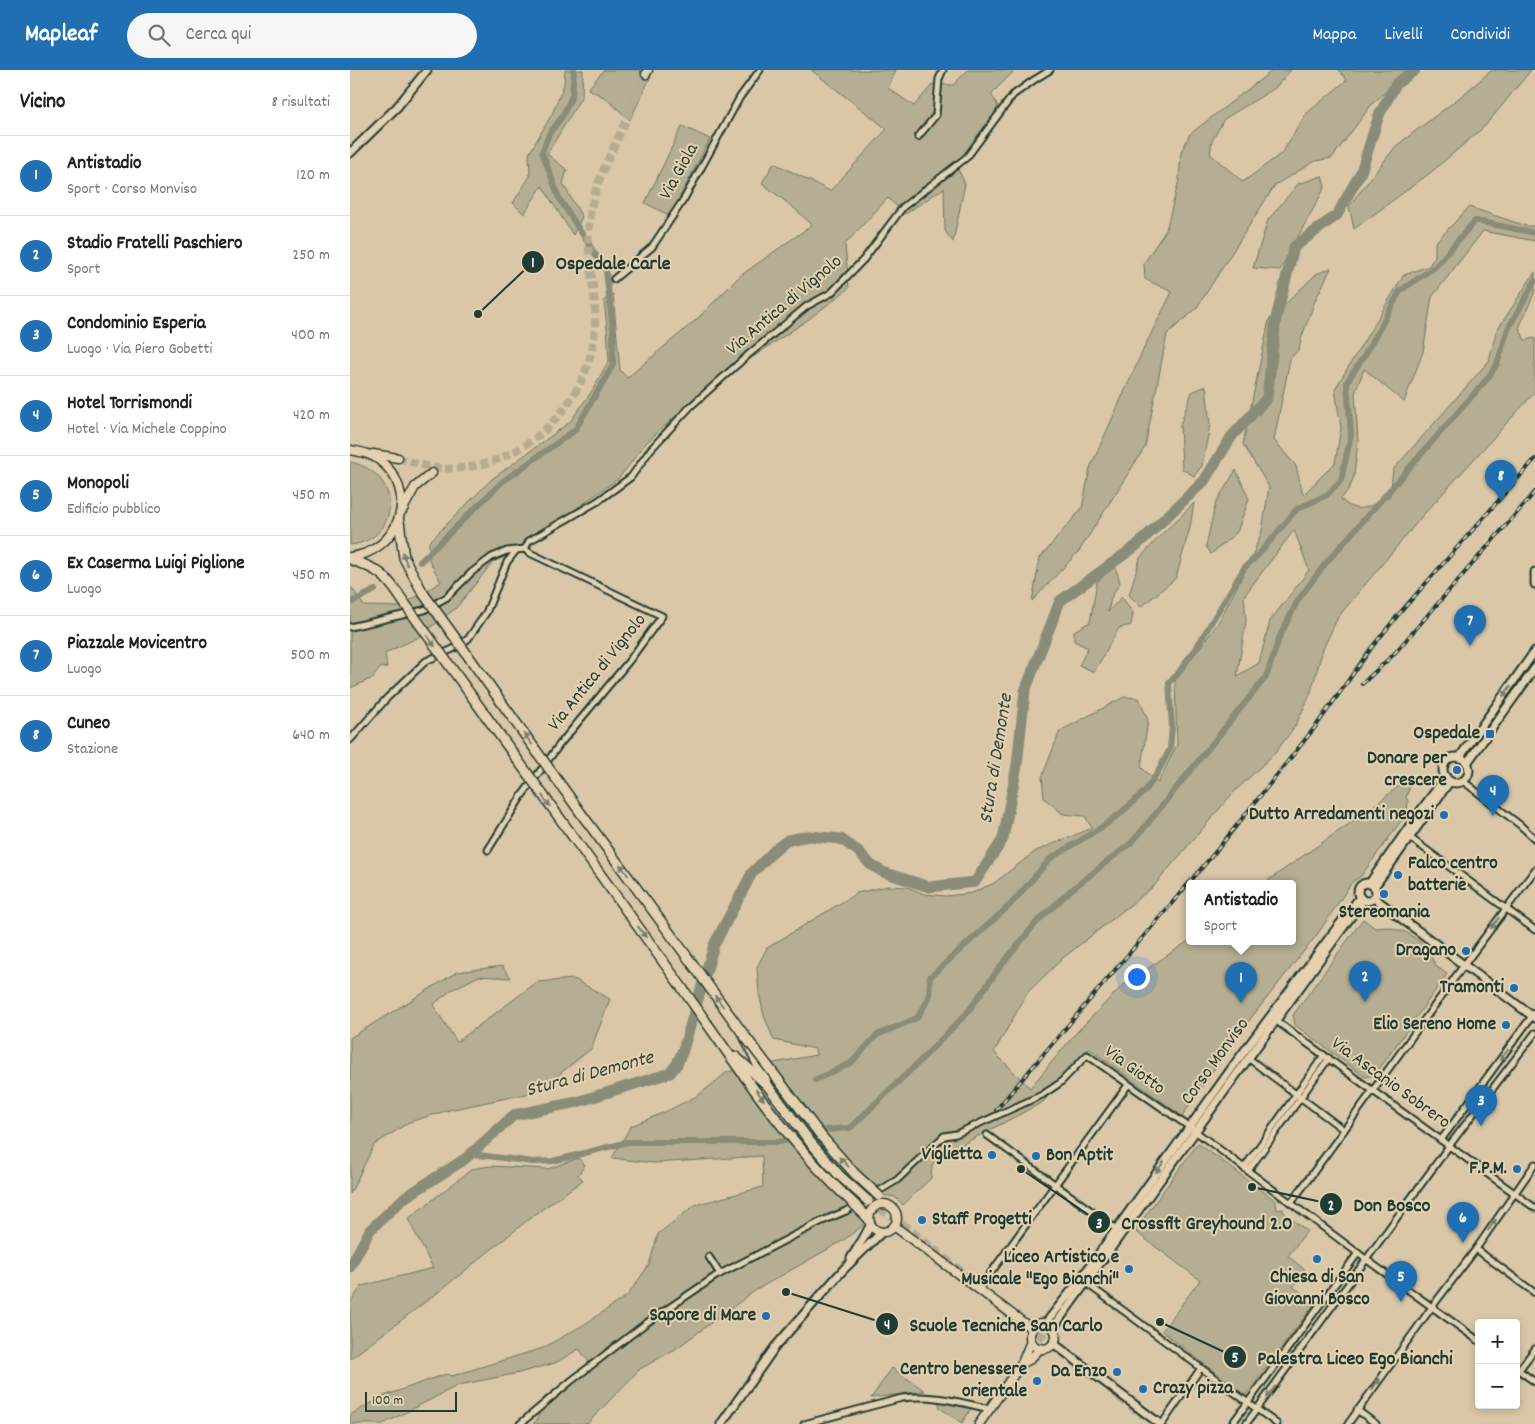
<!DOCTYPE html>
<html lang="it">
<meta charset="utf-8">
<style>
body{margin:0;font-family:Dekko,sans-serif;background:#f6f6f6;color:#202124}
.controls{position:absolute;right:15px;bottom:15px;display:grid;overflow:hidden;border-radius:5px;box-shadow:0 2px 8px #0003}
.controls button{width:45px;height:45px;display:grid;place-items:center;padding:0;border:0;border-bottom:1px solid #e0e0e0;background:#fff;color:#202124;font:25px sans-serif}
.scale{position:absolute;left:15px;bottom:12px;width:92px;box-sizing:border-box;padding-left:5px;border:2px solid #1f3d34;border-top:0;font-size:14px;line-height:18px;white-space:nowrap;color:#1f3d34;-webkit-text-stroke:4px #e5d0af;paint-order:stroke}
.you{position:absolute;left:786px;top:906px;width:18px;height:18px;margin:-12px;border:4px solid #fff;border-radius:50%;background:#1a73e8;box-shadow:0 0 0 8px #1a73e833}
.badge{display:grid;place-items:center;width:32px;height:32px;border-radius:50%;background:#1f6fb2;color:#fff;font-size:16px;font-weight:700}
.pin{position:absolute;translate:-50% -41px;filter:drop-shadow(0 1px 2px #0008)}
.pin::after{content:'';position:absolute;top:26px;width:18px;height:15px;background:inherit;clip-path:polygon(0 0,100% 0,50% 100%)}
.popup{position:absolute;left:836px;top:810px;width:110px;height:65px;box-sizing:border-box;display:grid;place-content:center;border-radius:5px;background:#fff;filter:drop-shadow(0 1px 4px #0005);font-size:16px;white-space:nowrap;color:#757577}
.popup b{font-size:19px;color:#202124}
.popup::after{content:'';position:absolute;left:50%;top:100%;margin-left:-10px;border:10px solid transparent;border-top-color:#fff}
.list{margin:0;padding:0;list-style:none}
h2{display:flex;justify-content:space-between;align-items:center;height:65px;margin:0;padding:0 20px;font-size:21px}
h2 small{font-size:16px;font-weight:400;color:#757577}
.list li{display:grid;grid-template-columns:32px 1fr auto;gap:15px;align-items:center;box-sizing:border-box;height:80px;padding:0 20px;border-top:1px solid #e0e0e0}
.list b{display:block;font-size:19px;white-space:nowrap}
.list p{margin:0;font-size:16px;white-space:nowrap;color:#757577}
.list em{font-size:16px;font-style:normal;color:#757577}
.icon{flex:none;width:28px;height:28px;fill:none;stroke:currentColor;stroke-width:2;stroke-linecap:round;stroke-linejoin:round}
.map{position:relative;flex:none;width:1185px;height:1354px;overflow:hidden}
header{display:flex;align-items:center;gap:30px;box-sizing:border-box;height:70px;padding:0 25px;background:#1f6fb2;color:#fff}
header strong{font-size:24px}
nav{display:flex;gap:28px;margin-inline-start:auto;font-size:18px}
.search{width:350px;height:45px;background:#f6f6f6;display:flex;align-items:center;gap:12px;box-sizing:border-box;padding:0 18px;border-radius:28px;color:#757577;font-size:19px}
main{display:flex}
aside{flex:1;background:#fff}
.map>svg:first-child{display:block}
</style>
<header>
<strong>Mapleaf</strong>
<div class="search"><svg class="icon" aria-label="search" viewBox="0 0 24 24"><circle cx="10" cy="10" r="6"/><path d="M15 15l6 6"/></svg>Cerca qui</div>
<nav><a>Mappa</a><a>Livelli</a><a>Condividi</a></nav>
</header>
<main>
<aside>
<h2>Vicino<small>8 risultati</small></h2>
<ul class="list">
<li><span class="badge">1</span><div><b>Antistadio</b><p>Sport · Corso Monviso</p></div><em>120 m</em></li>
<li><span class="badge">2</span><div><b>Stadio Fratelli Paschiero</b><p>Sport</p></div><em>250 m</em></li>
<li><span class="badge">3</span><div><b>Condominio Esperia</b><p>Luogo · Via Piero Gobetti</p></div><em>400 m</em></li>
<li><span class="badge">4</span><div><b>Hotel Torrismondi</b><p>Hotel · Via Michele Coppino</p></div><em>420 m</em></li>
<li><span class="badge">5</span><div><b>Monopoli</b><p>Edificio pubblico</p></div><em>450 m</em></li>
<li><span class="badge">6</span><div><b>Ex Caserma Luigi Piglione</b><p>Luogo</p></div><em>450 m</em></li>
<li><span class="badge">7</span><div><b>Piazzale Movicentro</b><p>Luogo</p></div><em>500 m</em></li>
<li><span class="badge">8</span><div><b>Cuneo</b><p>Stazione</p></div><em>640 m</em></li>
</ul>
</aside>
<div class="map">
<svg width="1185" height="1354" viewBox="0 0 1185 1354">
<rect width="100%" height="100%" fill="#d9c7a8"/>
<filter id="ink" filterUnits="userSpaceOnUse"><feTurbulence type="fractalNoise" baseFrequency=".02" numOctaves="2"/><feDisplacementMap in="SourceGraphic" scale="10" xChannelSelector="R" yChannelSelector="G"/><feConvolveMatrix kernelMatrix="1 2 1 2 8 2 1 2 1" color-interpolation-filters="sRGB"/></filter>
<g filter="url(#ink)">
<g fill="#b6ae92" stroke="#6a7663" fill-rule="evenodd">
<path d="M215 0H233L232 26 197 84 217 100 213 114 232 147 223 165 192 116 174 144 163 133 180 106 179 84 202 44 214 15Z"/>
<path d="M254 0H291L290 3 300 8 280 50 254 27 238 19Z"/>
<path d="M461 0H546L538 18 564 36 583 14 603 15 618 0H665L641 24 648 36 635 61 607 97 615 114 603 172 595 161 594 118 555 144 538 128 495 174 499 218 459 249 353 321 296 373 269 408 166 482 143 492 106 538 67 568 35 583 37 597 30 598 23 608 0 618V520L2 518 14 536 49 537 91 512 79 490V472L142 409 220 352 242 321 259 290 257 258 254 230 263 224 270 300 277 308 347 249 390 206 462 155 445 139 412 113 424 93 480 121 537 59Z"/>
<path d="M923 0H941L925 18 874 49 862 71 860 84 893 112 932 83 956 44 997 10 989 0H1060L1022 34 982 88 965 91 925 115 846 239 817 264 795 377 729 481 682 531 690 488 732 438 740 398 794 278 822 222 795 209 794 193 816 160 829 110 831 82 840 64Z"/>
<path d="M1142 0H1181L1135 56 1080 103 1004 159 999 136 1046 76 1109 28Z"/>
<path d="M332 56 360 69 320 146 295 133Z"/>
<path d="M972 106 975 117 930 200 903 198 918 150 948 114Z"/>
<path d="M1119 137 1176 156H1185V171L1133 161 1082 227 1073 282 1054 332 1014 299 1005 323 1008 371 1004 406 1000 417 991 429C1008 447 1021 435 1040 426L1043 400 1139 291 1146 262 1185 202V221L1169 258 1175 270 1185 268V322L1074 444 988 547 973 579 960 625 945 656 926 682 882 724 803 817 713 888 678 922 644 982 680 1018 726 963 772 916 840 870V872H942V814H913L1016 742 1053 713 1058 712 1059 719 1056 728 1058 730 1057 743 1011 806 1002 812 969 862 886 967 832 1046 739 979 693 1032 617 1072 607 1077H599L582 1095 581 1108 553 1135 545 1127 532 1125 512 1156 494 1170 406 1220 324 1280 290 1299 237 1354H183L187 1350 194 1328 240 1293 229 1279 205 1293 169 1303 109 1315 33 1354H0V1345L34 1326 96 1304 102 1306 193 1278 235 1254 277 1226 299 1195 308 1164 345 1135 413 1117 412 1086 304 1093 262 1088 281 1056 315 1042 349 1025 377 1002 466 985 465 979 424 970 414 946 409 923 407 897 417 878 507 823 538 816 558 817 574 824 596 826 622 823 644 813 686 781 742 758 735 746 713 744 694 728 692 707 710 661 774 627 789 628 798 650 791 697 808 713 827 674 825 611 868 553 900 492 912 461 919 417 893 374 919 250 966 204 981 198 965 231 951 269 949 279 940 289 924 370 946 396 953 425 985 393 991 358 985 319 1054 205 1079 196 1085 186V173ZM944 460 959 500 920 551 909 593 887 606 896 551 894 526Z"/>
<path d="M856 316 860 355 852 396 844 406 832 399 830 355 842 322Z"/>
<path d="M0 392C54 403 51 470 0 475Z"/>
<path d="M886 400 899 429 887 462 861 484 856 476 866 432Z"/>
<path d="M844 433 840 457 826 508 791 537 779 525 790 488 810 466Z"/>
<path d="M765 496 770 512 761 528 758 542 772 527 783 543 781 555 769 558 744 602 729 595 738 578 724 571V561L740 552 747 512Z"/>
<path d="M1013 849 1025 858 1038 857 1055 862 1065 868 1074 875 1087 897 1097 904 1025 1005 1015 1007 945 955 943 945Z"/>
<path d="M152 896 161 908 129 906 101 920 83 935 107 972 187 912 224 909 260 929 241 979 203 1009 176 1024 99 1040 59 1052 24 1075 0 1124V968L107 902Z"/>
<path d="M848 1073 926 1131 927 1140 933 1139 934 1143 957 1161 938 1186 955 1200 943 1217 966 1232 895 1326 812 1261 850 1210 786 1162 785 1160Z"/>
<path d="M228 1088 235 1095 228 1105 233 1110 179 1149 91 1220 0 1289V1233L12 1216 83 1198 58 1149 122 1099 140 1096 198 1099Z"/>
<path d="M542 1298 575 1321 521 1328Z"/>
<path d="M588 1330 622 1337 612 1353 590 1338Z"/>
</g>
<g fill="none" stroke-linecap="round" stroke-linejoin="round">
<g stroke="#8a8c77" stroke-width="6">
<path d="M1132 152 1185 163"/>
<path d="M70 492 152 412 225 360 263 295V260L256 201 209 128 192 82 199 64 212 47 222 26 224 0"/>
<path d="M0 533 25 520"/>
<path d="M465 1010 501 993 527 965 567 948 579 928 580 907 660 835 700 789 755 755 772 742 796 720 808 702 820 679 822 657 819 612 827 605 849 573 894 498 909 484 947 439 977 425 991 410 1001 365 997 312 1016 283 1050 221 1086 196 1122 154 1125 151H1128"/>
<path d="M121 1084 183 1092 203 1091 278 1072H430L474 1060 500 1058 571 990 617 943 650 897 686 853 721 820 781 773 790 763 916 607 930 566 948 530 975 494 1137 309 1147 294 1158 259 1185 211"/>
</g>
<path stroke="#8a8c77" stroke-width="11" d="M0 1197 20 1160 54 1128 115 1089 164 1045 227 1032 320 1003 327 994 333 980 364 875 402 803 427 778 438 770 459 766 491 769 508 781 521 795 533 802 579 817 625 812 653 769 667 695 675 621 710 531 786 476 854 411 882 366 917 328 926 248 944 177 987 145 1011 102 1029 45 1046 14 1065 0"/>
<path stroke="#b4ab91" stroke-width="8" stroke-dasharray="8 4" stroke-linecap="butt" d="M48 388C61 392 74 396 88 398 169 405 241 335 245 257 247 218 234 183 240 144 245 116 257 91 269 66 278 45 287 24 296 4"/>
<g stroke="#b4ab91" stroke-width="9" stroke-dasharray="9 4.5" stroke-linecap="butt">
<path d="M518 1131 542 1146 618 1207"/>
<path d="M677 1254 708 1279"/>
<path d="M769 1327 793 1345"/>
</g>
<g stroke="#1f3d34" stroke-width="9">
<g id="street">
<path d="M568 67 586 45 589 9 593 0"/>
<path d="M264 209 302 177 334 129 390 27 410 0"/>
<path d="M175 479 179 471 248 431 281 407 301 379 341 336 398 285 457 236 481 223 514 189 553 137 617 87 663 25 684 10 700 0"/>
<path d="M0 557 74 540 97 527 122 502 142 487 157 481 175 479"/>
<path d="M0 670 37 628 76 591 103 579 118 569 136 543 157 492 165 482"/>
<path d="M1113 711 1170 755 1185 769"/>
<path d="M1059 767 1185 860"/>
<path d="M138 780 171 727 210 674 279 591 312 546 180 483 175 479"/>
<path d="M925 950 1185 1138"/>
<path d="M898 988 994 1060"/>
<path d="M637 1065 766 1159"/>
<path d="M1091 1070 1185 942"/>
<path d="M894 1098 974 985"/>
<path d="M898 1101 979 988"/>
<path d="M941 1133 1114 895 1185 800"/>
<path d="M1126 1179 1185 1223"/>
<path d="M359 1187 370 1204"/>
<path d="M736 1213 927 1354"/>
<path d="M629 1219 778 1015"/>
<path d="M1167 1299 1185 1312"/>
<path d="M1169 1300 1185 1279"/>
<path d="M1007 1340 1026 1354"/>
<path d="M170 1354 221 1311 295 1254 366 1206 470 1152 496 1141 547 1110 594 1066 606 1064 692 1025 710 1013 737 985 845 1061 1017 1190 1129 1271"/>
<path d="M454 1354 552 1328C583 1324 609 1332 640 1339"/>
<path d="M812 1354 851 1298"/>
<path d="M882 1354 1008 1183"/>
<path d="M896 1354 1102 1072 1185 963"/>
<path d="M998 1354 1082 1237 1126 1179 1185 1094"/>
</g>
</g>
<g stroke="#1f3d34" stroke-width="11">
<g id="secondary">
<path d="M0 83 47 37 77 0"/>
<path d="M1185 502V514"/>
<circle cx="1106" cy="700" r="13"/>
<path d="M1109 688 1185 581"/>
<path d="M1117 693 1185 598"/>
<circle cx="1017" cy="822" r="9"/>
<path d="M1019 814 1068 744 1096 707"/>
<path d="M1024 817 1100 711"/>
<path d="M1024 828 1185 948"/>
<path d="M501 1188 513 1169 521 1154"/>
<path d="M696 1253 730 1210 887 991 1010 827"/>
<path d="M703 1258 1013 830"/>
<path d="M703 1273 810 1354"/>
<path d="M371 1354 425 1277 493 1200 532 1162"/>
</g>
</g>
<g stroke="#1f3d34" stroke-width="11">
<g id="primary">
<path d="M296 4 298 0"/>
<path d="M0 380C10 382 20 383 29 390 71 421 49 482 0 487"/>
<path d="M23 384 48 388"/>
<path d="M52 441 65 417 82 403"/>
<circle cx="533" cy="1148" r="14"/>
<path d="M544 1156 682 1259"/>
<circle cx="693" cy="1266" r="13"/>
<path d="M672 1293 679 1290 691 1278"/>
<path d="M629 1354 672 1293 681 1271"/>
</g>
</g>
<g stroke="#1f3d34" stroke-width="12">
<g id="highway">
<path d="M49 451 54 488 73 523"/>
<path d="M0 489C30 500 35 504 53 531"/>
<path d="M344 896 394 965 418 1016"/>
<path d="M325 908C379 983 433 1069 501 1131"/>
<path d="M386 987 418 1016 461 1073"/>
<path d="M508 1138 519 1149"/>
</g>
</g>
<use href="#street" stroke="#e5d0af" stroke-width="5"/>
<use href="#secondary" stroke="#e5d0af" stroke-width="7"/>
<use href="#primary" stroke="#e5d0af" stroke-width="8"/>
<use href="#highway" stroke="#e5d0af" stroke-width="9"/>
<g stroke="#1f3d34" stroke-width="4">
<g id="rail">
<path d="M1012 614 1043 585 1185 422"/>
<path d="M646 1040 867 780 966 656 1022 577 1048 545 1185 389"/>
</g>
</g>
<use href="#rail" stroke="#e5d0af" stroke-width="2" stroke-dasharray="5.5" stroke-linecap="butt"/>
<g stroke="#1f3d34" stroke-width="12" stroke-linecap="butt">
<g id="highway-bridge">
<path d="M73 523 233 746 344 896"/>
<path d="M53 531 325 908"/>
<path d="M394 965 472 1067 505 1104 529 1126"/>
<path d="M461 1073 489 1105 518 1131"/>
<path d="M501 1131 508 1138"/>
</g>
</g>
<use href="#highway-bridge" stroke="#e5d0af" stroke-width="9"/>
</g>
<defs><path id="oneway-solid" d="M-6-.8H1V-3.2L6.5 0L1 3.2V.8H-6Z" transform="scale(1.25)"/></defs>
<g fill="#787f6b">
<use href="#oneway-solid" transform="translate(55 489) rotate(-109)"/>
<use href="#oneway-solid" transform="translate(81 571) rotate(55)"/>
<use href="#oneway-solid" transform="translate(1157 621) rotate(126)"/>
<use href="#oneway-solid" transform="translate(178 669) rotate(-126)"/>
<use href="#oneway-solid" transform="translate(196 731) rotate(54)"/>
<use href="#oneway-solid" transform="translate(274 800) rotate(-127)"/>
<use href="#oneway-solid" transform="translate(1145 853) rotate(127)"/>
<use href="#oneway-solid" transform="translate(292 862) rotate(54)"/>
<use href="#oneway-solid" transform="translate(369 931) rotate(-126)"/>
<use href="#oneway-solid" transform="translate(1154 985) rotate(126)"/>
<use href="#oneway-solid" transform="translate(410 1025) rotate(52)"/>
<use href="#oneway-solid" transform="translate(494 1092) rotate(-134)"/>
<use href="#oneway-solid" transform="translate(810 1097) rotate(126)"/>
<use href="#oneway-solid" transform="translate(1142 1155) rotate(-55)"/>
<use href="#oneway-solid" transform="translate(1026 1314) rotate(-54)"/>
<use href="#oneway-solid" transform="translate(921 1322) rotate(126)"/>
</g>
</g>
<g fill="#1f6fb2" stroke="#e5d0af" stroke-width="2">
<rect x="1135" y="659" width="10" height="10" rx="2.5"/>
<circle cx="1107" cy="700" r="5"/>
<circle cx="1094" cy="745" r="5"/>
<circle cx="1048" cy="805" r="5"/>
<circle cx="1034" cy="824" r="5"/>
<circle cx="1116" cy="881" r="5"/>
<circle cx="1164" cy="918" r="5"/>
<circle cx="1156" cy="955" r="5"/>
<circle cx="642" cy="1085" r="5"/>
<circle cx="686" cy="1086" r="5"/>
<circle cx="1167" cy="1099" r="5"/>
<circle cx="572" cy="1150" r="5"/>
<circle cx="967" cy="1189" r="5"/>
<circle cx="779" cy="1199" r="5"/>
<circle cx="416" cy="1246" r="5"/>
<circle cx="767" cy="1302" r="5"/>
<circle cx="687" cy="1311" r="5"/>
<circle cx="793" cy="1319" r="5"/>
</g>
<g text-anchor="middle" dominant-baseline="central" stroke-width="4" stroke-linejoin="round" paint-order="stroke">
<g font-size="19" fill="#1f3d34" stroke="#e5d0af">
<text transform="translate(330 102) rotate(-61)">Via Giola</text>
<text transform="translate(435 236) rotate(-40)">Via Antica di Vignolo</text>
<text transform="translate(248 603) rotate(-51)">Via Antica di Vignolo</text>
<text transform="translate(866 992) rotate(-54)">Corso Monviso</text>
<text transform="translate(784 1001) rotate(36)">Via Giotto</text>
<text transform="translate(1040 1014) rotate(36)">Via Ascanio Sobrero</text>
</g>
<g font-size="19" font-weight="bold" fill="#1f3d34" stroke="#e5d0af" text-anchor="end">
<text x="1130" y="664">Ospedale</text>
<text x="1097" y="689">Donare per<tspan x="1097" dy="22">crescere</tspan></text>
<text x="1084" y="745">Dutto Arredamenti negozi</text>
<text x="1058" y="794" text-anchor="start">Falco centro<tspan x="1058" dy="22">batterie</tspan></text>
<text x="1034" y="843" text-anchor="middle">Stereomania</text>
<text x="1106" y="881">Dragano</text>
<text x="1154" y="918">Tramonti</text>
<text x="1146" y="955">Elio Sereno Home</text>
<text x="632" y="1085">Viglietta</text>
<text x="696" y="1086" text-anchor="start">Bon Aptit</text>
<text x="1157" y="1099">F.P.M.</text>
<text x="582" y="1150" text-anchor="start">Staff Progetti</text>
<text x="769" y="1188">Liceo Artistico e<tspan x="769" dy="22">Musicale "Ego Bianchi"</tspan></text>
<text x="967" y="1208" text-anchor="middle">Chiesa di San<tspan x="967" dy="22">Giovanni Bosco</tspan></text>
<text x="406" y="1246">Sapore di Mare</text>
<text x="677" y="1300">Centro benessere<tspan x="677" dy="22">orientale</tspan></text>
<text x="757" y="1302">Da Enzo</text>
<text x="803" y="1319" text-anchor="start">Crazy pizza</text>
</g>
<g font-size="20" font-style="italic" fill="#2f493e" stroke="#e5d0af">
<text transform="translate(647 689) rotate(-81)">Stura di Demonte</text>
<text transform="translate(240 1005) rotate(-15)">Stura di Demonte</text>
</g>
</g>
<path fill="none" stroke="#1f3d34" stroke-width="2" d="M128 244L183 192M902 1117L981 1134M671 1099L749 1152M436 1222L537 1254M810 1252L885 1287"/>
<g fill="#1f3d34" stroke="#e5d0af" stroke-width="2">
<circle cx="128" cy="244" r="5"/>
<circle cx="902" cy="1117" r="5"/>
<circle cx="671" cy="1099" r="5"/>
<circle cx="436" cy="1222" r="5"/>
<circle cx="810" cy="1252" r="5"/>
<circle cx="183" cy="192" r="12"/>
<circle cx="981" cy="1134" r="12"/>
<circle cx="749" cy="1152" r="12"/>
<circle cx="537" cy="1254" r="12"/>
<circle cx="885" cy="1287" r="12"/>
</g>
<g font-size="15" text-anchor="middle" font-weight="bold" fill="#fff">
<text x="183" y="197">1</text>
<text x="981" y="1140">2</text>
<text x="749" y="1158">3</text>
<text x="537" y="1259">4</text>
<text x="885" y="1292">5</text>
</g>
<g font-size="20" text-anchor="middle" font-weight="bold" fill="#1f3d34" stroke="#e5d0af" stroke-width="4" stroke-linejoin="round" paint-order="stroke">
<text x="263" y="199">Ospedale Carle</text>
<text x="1042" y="1141">Don Bosco</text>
<text x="857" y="1159">Crossfit Greyhound 2.0</text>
<text x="656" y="1261">Scuole Tecniche San Carlo</text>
<text x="1005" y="1294">Palestra Liceo Ego Bianchi</text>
</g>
</svg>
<div class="controls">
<button>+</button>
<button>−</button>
</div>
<div class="scale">100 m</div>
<div class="you"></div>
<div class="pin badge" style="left:891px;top:933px">1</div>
<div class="popup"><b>Antistadio</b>Sport</div>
<div class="pin badge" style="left:1015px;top:932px">2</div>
<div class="pin badge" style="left:1131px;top:1056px">3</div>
<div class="pin badge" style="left:1143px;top:746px">4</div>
<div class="pin badge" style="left:1051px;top:1232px">5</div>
<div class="pin badge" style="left:1113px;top:1173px">6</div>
<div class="pin badge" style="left:1120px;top:576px">7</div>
<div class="pin badge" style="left:1151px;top:431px">8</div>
</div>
</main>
